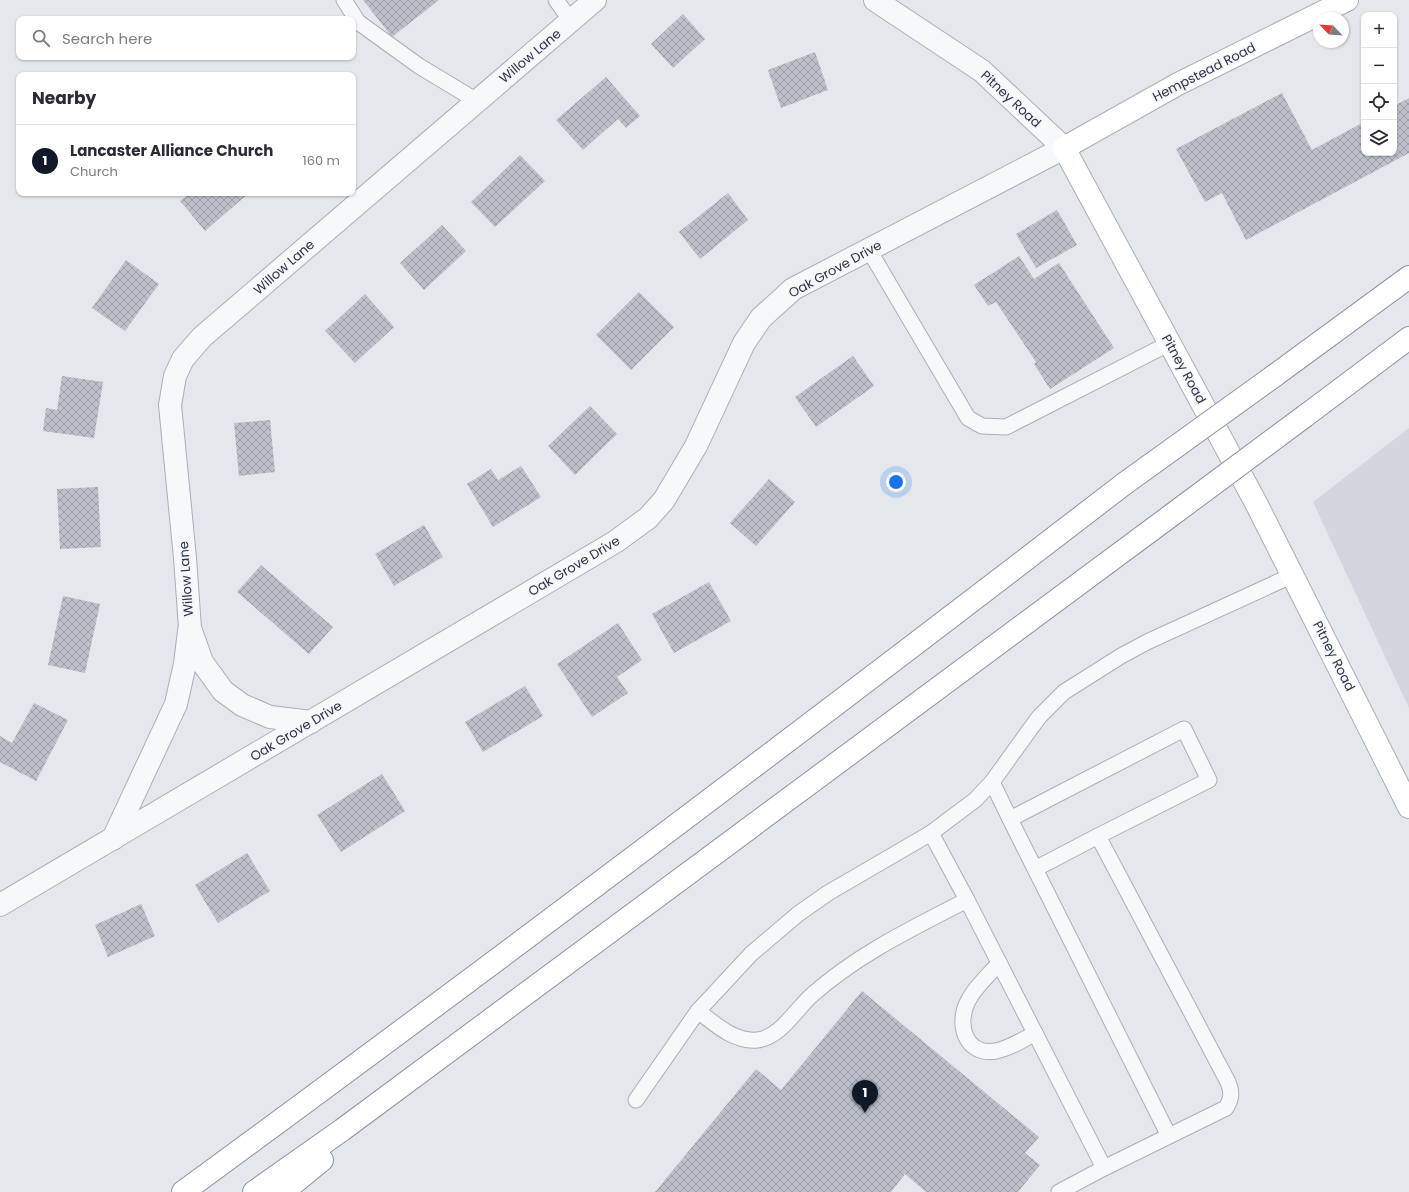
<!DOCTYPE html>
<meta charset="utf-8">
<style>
body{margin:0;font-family:Poppins,sans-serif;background:#f2f2f3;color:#2b2b33}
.controls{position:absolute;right:12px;top:12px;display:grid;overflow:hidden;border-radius:8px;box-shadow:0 1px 3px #0004}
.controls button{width:36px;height:36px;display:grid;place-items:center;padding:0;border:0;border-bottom:1px solid #e1e1e2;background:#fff;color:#2b2b33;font:20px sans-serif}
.compass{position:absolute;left:1313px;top:12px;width:36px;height:36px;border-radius:50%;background:#fff;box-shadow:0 1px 3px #0004;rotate:295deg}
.you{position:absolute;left:896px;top:482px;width:14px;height:14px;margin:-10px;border:3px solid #fff;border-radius:50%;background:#1a73e8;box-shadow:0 0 0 6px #1a73e833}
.badge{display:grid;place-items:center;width:26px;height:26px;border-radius:50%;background:#111827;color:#fff;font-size:13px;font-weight:700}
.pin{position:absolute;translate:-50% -33px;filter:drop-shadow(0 1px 2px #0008)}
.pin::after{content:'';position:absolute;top:21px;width:14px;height:12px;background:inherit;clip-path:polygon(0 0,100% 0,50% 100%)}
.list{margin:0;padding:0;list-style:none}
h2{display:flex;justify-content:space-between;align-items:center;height:52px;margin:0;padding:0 16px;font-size:17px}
h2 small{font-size:13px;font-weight:400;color:#7c7c81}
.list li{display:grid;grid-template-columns:26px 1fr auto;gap:12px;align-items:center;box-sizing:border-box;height:72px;padding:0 16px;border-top:1px solid #e1e1e2}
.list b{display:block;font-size:15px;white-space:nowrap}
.list p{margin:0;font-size:13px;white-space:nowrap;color:#7c7c81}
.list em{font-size:13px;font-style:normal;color:#7c7c81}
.icon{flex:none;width:22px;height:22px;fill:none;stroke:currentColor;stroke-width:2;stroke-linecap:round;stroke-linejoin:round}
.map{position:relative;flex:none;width:1409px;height:1192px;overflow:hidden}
.search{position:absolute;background:#fff;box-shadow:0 1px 3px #0004;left:16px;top:16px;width:340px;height:44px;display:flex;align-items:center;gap:10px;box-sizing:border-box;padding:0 14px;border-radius:8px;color:#7c7c81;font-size:15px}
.panel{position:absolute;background:#fff;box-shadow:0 1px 3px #0004;left:16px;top:72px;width:340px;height:124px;border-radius:8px}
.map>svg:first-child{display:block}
</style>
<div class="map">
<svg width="1409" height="1192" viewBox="0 0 1409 1192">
<defs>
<pattern id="building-cross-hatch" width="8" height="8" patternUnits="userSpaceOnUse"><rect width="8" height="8" fill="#bbc0ca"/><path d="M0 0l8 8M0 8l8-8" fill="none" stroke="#989da6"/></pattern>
</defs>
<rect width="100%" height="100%" fill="#e4e7ec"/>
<path fill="#d2d6de" d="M1409 428V708L1313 502Z"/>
<g fill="url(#building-cross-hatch)">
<path d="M363 0H439L392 37Z"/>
<path d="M683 14 705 39 673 68 651 44Z"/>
<path d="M815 52 828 90 781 108 768 70Z"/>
<path d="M606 77 640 116 626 128 618 119 583 150 556 120Z"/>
<path d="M1282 93 1312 150 1364 122V153H1394V106L1409 98V153L1246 240 1222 193 1205 202 1176 149Z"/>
<path d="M520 155 545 181 495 227 471 202Z"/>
<path d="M190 193H249L205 231 180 201Z"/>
<path d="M728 193 748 220 700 259 679 232Z"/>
<path d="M1057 210 1077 245 1036 268 1016 234Z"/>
<path d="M442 225 466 251 424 290 400 263Z"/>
<path d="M1019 256 1034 279 1059 263 1114 348 1050 389 1034 364 1036 362 996 302 988 306 974 285Z"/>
<path d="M126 260 159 284 125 331 92 308Z"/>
<path d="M639 292 674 327 631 370 596 335Z"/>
<path d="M365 294 394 327 355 363 325 331Z"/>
<path d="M853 356 874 386 816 427 795 397Z"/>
<path d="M62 376 103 382 94 438 43 431 46 408 57 410Z"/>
<path d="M590 406 617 434 575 475 548 446Z"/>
<path d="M270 420 275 472 239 476 234 423Z"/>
<path d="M521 466 541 497 493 527 467 484 491 469 498 480Z"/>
<path d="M769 479 795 502 756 546 730 523Z"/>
<path d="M98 487 101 547 60 549 57 489Z"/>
<path d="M424 525 443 557 394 586 375 554Z"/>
<path d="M261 565 333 627 309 654 237 592Z"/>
<path d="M709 582 731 621 674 653 652 614Z"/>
<path d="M63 596 100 604 85 673 48 665Z"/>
<path d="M618 623 642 660 617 677 628 693 592 717 557 664Z"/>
<path d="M525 686 543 716 483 752 465 722Z"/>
<path d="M34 703 68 720 36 781 0 762V736L12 743Z"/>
<path d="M382 774 405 811 341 852 317 815Z"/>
<path d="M247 853 270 891 218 923 195 885Z"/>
<path d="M141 904 155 936 108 957 95 925Z"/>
<path d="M862 991 1039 1137 1025 1153 1040 1165 1018 1192H926L905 1174 891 1192H655L756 1069 781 1090Z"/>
</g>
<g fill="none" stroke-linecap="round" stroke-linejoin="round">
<g stroke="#a9aeb7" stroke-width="17">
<g id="service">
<path d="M344 0 358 22 419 66 477 101"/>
<path d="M556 0 571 21"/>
<path d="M869 250 968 418 982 426 1006 427 1170 343"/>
<path d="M992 782 1010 819"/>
<path d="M931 833 967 900"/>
<path d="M1035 869 1098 836"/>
<path d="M999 963C989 975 975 987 968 1001 956 1024 965 1056 996 1051 1010 1048 1023 1040 1035 1033"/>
<path d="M636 1100 698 1011"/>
<path d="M1169 1136 1010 819 1184 729 1209 780 1098 836 1228 1082C1232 1092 1232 1098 1226 1108L1104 1168 967 900C913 928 858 954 812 995 796 1009 780 1038 757 1040 734 1042 715 1024 698 1011L751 954 798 914 828 893 931 833 975 800 992 782 1039 717 1064 692 1121 656 1147 642 1293 575"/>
<path d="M1059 1192 1104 1168"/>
</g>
</g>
<g stroke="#a9aeb7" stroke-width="24">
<g id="minor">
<path d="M311 722 270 717 242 705 223 691 202 662 190 628 185 558 170 405 175 376 183 359 202 337 595 0"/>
<path d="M113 839 176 704 185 664 189 631"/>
<path d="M0 905 615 542 648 518 664 500 696 446 744 343 761 318 793 289 1064 148"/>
</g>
</g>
<g stroke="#a9aeb7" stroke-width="24">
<path id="tertiary" d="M875 0 982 71 1064 148"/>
</g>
<g stroke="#a9aeb7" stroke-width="24">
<path id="secondary" d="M1347 0 1178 84 1064 148 1256 503 1409 807"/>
</g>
<g stroke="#8b94a3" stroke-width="24">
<g id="motorway">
<path d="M1274 376 1409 277"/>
<path d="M1305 416 1409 338"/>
<path d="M183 1192C500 960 813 723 1124 484"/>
<path d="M254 1192 342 1130 1169 517"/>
<path d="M283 1192 322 1160"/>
</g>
</g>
<use href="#service" stroke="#f7f8fa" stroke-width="15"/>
<use href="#minor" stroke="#f7f8fa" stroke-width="22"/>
<use href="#tertiary" stroke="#f7f8fa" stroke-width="22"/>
<use href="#secondary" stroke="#fff" stroke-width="22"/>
<use href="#motorway" stroke="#fff" stroke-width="22"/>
<g stroke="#8b94a3" stroke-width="24" stroke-linecap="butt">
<g id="motorway-bridge">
<path d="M1124 484 1274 376"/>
<path d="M1169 517 1305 416"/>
</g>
</g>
<use href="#motorway-bridge" stroke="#fff" stroke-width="22"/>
</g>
<g text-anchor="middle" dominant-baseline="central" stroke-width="3.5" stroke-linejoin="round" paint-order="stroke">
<g font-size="13" fill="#2b3445" stroke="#f4f6f9">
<text transform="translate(530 56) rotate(-40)">Willow Lane</text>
<text transform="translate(1204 72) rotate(-27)">Hempstead Road</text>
<text transform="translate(1011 99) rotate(43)">Pitney Road</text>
<text transform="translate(284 267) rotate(-41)">Willow Lane</text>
<text transform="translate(835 269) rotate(-29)">Oak Grove Drive</text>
<text transform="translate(1184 369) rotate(61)">Pitney Road</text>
<text transform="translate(574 566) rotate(-31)">Oak Grove Drive</text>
<text transform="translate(186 579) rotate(-94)">Willow Lane</text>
<text transform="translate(1334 656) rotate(63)">Pitney Road</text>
<text transform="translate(296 731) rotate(-31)">Oak Grove Drive</text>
</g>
</g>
</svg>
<div class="controls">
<button>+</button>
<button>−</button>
<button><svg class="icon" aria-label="locate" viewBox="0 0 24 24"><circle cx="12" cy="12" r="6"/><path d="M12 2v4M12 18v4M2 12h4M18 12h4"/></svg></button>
<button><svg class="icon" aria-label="layers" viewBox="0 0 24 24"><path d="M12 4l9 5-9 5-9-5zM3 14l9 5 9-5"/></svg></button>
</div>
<svg class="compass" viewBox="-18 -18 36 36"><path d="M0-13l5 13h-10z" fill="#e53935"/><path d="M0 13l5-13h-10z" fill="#7c7c81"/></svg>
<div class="you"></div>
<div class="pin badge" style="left:865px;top:1113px">1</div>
<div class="search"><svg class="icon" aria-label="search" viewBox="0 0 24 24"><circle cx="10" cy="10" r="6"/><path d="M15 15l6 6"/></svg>Search here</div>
<section class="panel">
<h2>Nearby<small></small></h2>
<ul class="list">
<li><span class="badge">1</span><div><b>Lancaster Alliance Church</b><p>Church</p></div><em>160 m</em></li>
</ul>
</section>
</div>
